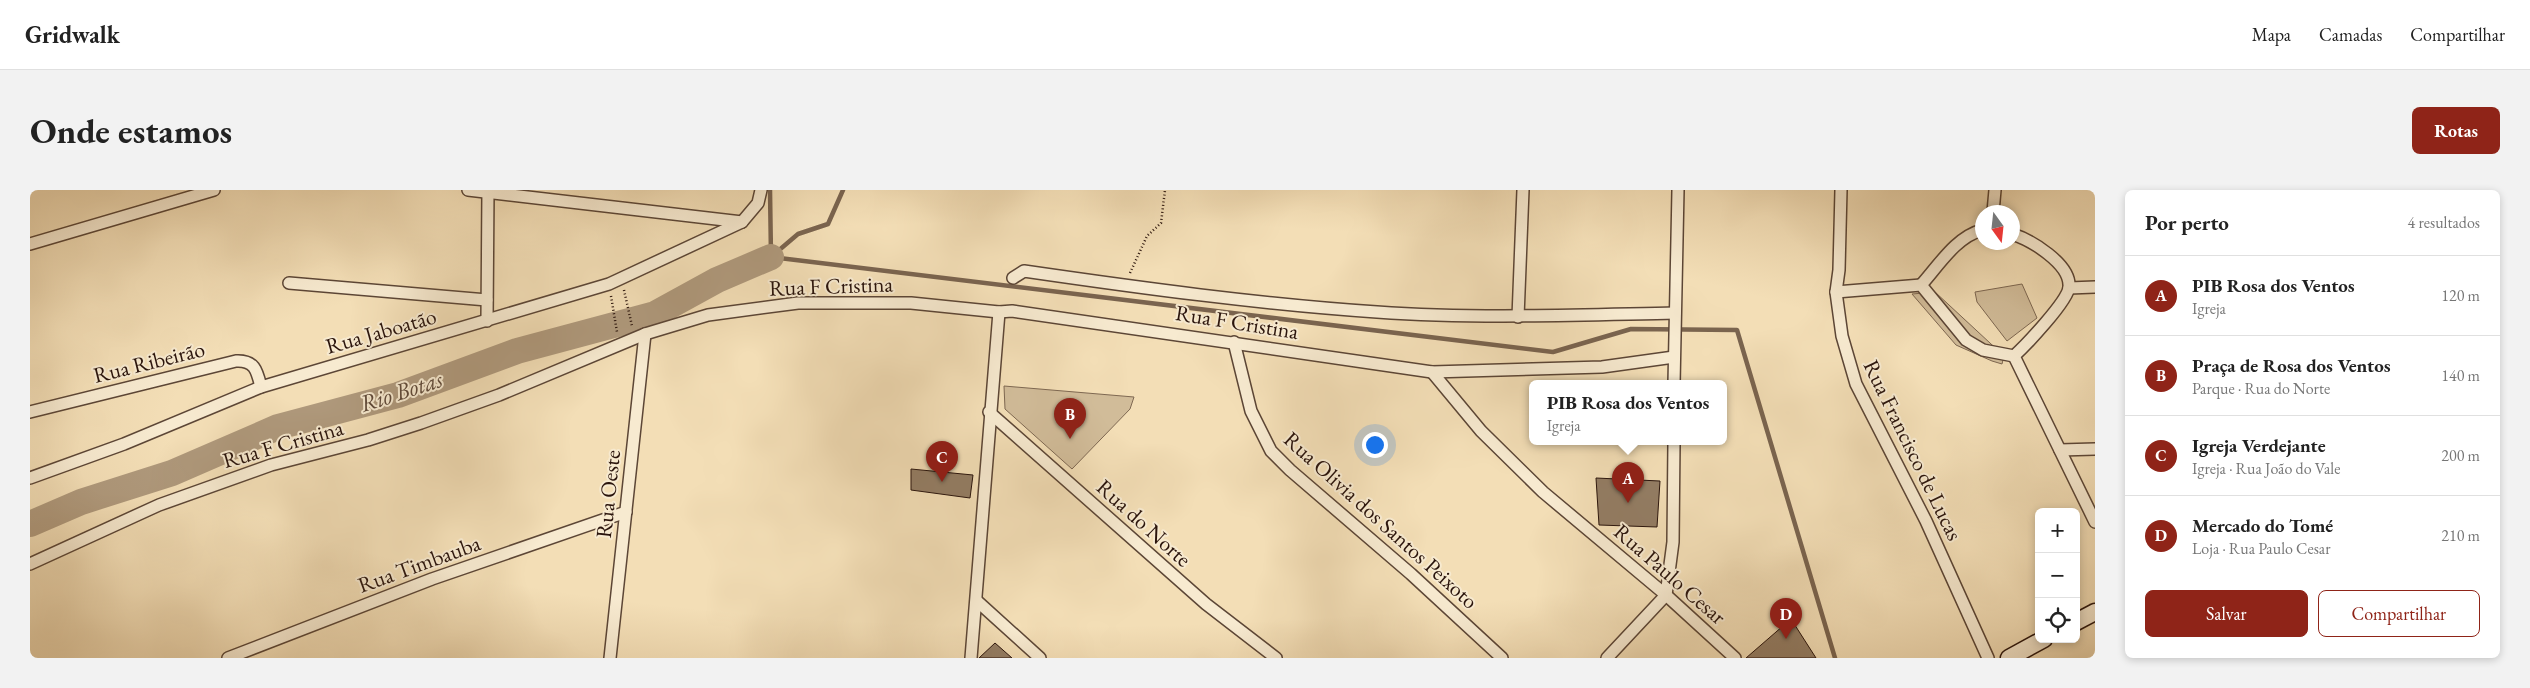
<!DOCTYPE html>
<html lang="pt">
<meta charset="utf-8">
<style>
body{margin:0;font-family:"EB Garamond",serif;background:#f2f2f2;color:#222}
.controls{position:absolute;right:15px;bottom:15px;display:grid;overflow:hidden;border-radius:8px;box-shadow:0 2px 8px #0003}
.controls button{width:45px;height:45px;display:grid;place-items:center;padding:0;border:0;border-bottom:1px solid #e0e0e0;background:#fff;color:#222;font:25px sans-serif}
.compass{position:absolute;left:1945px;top:15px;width:45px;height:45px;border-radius:50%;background:#fff;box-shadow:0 2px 8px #0003;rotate:165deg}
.you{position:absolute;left:1344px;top:254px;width:18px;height:18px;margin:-12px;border:4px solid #fff;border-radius:50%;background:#1a73e8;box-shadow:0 0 0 8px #1a73e833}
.badge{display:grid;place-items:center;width:32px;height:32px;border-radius:50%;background:#8f2418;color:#fff;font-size:16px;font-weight:700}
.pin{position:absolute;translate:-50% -41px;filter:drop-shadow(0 1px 2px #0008)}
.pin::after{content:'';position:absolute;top:26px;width:18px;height:15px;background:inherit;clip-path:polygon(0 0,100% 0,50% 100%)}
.popup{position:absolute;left:1499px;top:190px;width:198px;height:65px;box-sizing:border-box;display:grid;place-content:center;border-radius:8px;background:#fff;filter:drop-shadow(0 1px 4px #0005);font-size:16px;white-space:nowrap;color:#767676}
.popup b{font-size:19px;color:#222}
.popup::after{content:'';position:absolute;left:50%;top:100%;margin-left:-10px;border:10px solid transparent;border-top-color:#fff}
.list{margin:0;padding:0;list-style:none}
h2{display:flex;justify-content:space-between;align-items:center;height:65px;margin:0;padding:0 20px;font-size:21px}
h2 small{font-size:16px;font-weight:400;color:#767676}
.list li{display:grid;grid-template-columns:32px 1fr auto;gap:15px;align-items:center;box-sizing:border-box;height:80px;padding:0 20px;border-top:1px solid #e0e0e0}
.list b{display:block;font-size:19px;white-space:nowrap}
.list p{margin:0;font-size:16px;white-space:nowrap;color:#767676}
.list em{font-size:16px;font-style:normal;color:#767676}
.actions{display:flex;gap:10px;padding:15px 20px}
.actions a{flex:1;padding:11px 0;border:1px solid #8f2418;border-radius:8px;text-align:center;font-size:18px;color:#8f2418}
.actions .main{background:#8f2418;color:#fff}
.icon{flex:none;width:28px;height:28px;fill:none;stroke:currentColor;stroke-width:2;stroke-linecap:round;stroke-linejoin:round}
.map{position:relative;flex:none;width:2065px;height:468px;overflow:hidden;border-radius:8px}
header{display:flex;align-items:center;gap:30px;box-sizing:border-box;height:70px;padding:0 25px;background:#fff;border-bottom:1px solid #e0e0e0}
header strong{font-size:24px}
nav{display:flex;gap:28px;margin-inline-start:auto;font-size:18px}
.intro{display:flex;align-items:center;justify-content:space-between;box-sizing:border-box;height:120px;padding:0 30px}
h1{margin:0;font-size:35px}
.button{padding:12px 22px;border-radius:8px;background:#8f2418;color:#fff;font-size:18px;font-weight:700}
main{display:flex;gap:30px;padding:0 30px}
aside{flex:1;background:#fff;border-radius:8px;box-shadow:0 2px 8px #0003}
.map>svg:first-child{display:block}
</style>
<header>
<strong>Gridwalk</strong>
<nav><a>Mapa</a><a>Camadas</a><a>Compartilhar</a></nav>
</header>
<div class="intro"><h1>Onde estamos</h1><a class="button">Rotas</a></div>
<main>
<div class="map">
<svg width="2065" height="468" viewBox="0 0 2065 468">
<rect width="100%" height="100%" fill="#f3deb6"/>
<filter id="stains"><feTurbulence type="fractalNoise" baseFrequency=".004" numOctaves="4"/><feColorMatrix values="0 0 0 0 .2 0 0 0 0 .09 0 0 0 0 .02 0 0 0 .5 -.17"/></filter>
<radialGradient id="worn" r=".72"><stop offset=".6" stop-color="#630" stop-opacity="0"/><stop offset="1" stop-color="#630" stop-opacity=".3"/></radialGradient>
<g fill="#d1bc99" stroke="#7e6852">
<path d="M1992 94 2007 128 1977 151 1947 112 1945 102Z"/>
<path d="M1905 102 1974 166 1972 174 1962 171 1926 155 1882 104Z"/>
<path d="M974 196 1104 207 1100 219 1042 279 975 219Z"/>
</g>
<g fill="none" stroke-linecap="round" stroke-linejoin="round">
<g stroke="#7a644f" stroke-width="4.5">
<path d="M740 0 741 67"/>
<path d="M741 67 1523 162 1601 139 1707 140 1805 468"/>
<path d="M741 67 768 44 798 34 813 0"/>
</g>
<path stroke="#af997c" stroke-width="26" d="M0 334 51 312 142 283 248 237 368 205 487 161 625 124 687 90 741 67"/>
</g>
<g fill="#937d64" stroke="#2a140c">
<path d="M881 279 943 285 940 308 881 300Z"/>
<path d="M1566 288 1630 291 1627 337 1569 335Z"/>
<path d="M1761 429 1786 468H1716Z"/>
<path d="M965 453 982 468H949Z"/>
</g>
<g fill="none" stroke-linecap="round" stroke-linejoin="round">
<g stroke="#5c4636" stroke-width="14">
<g id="minor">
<path d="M438 0 712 32"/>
<path d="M1811 0 1809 80 1806 102 1812 146 1826 194 1896 331 1958 468"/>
<path d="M1963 22 1965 0"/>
<path d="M1982 44C2001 50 2041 74 2039 97 2038 111 1995 156 1984 166L2065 332"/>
<path d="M0 54 184 0"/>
<path d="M983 88 994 81C1111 98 1229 114 1347 122 1446 129 1546 125 1645 123"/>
<path d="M259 93 457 110"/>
<path d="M1891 95C1909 75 1926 47 1952 40"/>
<path d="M2039 98 2065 97"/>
<path d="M1806 102 1891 95 1936 150 1953 160 1984 166"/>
<path d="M1488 127 1493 0"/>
<path d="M457 131 458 0"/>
<path d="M1204 152 1221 221 1241 261 1260 280 1381 384 1472 468"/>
<path d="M1402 182 1451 241 1513 302 1636 405 1705 468"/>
<path d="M1644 194 1648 0"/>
<path d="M0 222 206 171C225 170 227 181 231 197"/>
<path d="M959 222 1176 414 1246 468"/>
<path d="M2030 260 2065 259"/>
<path d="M0 288 94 254 231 197 579 94 712 32 728 13 731 0"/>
<path d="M0 374 129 315 241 275 338 250 391 233 469 205 615 144 678 125 768 113H881L969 122 982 121 1402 182 1572 177 1644 167"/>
<path d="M947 411 1010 468"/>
<path d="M198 468 402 389 596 322"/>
<path d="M580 468 615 144"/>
<path d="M941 468 969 122"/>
<path d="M1577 468 1636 405 1643 352 1644 252"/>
</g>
</g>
<g stroke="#2a140c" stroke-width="19">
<g id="secondary">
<path d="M2046 432 2065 422"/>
<path d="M1979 468 2014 449"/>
</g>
</g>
<g stroke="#2a140c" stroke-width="2.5" stroke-dasharray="1 2.5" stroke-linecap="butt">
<path d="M1100 83 1117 46 1131 33 1135 0"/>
<path d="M594 100 602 136"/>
<path d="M581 106 587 142"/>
</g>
<use href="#minor" stroke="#f7ead0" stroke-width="11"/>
<use href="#secondary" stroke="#f7ead0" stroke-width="16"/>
</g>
<g text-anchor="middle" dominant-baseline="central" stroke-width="4" stroke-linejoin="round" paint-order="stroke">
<g font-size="22" fill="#2a140c" stroke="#f7ead0">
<text transform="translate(801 96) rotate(-2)">Rua F Cristina</text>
<text transform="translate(1207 132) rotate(9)">Rua F Cristina</text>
<text transform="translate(351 141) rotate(-16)">Rua Jaboatão</text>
<text transform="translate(119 172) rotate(-14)">Rua Ribeirão</text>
<text transform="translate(253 254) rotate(-16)">Rua F Cristina</text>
<text transform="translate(1883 260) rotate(64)">Rua Francisco de Lucas</text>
<text transform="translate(578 304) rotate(-84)">Rua Oeste</text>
<text transform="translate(1351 330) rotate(42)">Rua Olivia dos Santos Peixoto</text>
<text transform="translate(1114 333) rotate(42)">Rua do Norte</text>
<text transform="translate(389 374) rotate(-20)">Rua Timbauba</text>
<text transform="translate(1640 384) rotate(41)">Rua Paulo Cesar</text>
</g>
<g font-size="24" font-style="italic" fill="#5f4939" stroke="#f7ead0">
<text transform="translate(371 201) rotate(-18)">Rio Botas</text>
</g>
</g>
<rect width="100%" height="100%" filter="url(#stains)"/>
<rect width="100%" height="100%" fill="url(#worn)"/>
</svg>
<div class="controls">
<button>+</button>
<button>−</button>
<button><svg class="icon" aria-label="locate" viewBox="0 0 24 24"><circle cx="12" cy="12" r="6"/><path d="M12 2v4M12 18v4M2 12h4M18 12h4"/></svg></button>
</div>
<svg class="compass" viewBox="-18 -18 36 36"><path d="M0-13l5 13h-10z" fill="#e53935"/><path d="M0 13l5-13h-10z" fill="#767676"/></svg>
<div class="you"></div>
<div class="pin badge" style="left:1598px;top:313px">A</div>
<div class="popup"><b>PIB Rosa dos Ventos</b>Igreja</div>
<div class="pin badge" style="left:1040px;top:249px">B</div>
<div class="pin badge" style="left:912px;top:292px">C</div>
<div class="pin badge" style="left:1756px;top:449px">D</div>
</div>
<aside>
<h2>Por perto<small>4 resultados</small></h2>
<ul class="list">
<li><span class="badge">A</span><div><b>PIB Rosa dos Ventos</b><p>Igreja</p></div><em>120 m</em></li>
<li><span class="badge">B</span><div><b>Praça de Rosa dos Ventos</b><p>Parque · Rua do Norte</p></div><em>140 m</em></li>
<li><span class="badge">C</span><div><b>Igreja Verdejante</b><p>Igreja · Rua João do Vale</p></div><em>200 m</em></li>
<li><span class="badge">D</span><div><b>Mercado do Tomé</b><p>Loja · Rua Paulo Cesar</p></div><em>210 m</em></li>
</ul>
<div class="actions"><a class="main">Salvar</a><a>Compartilhar</a></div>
</aside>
</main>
